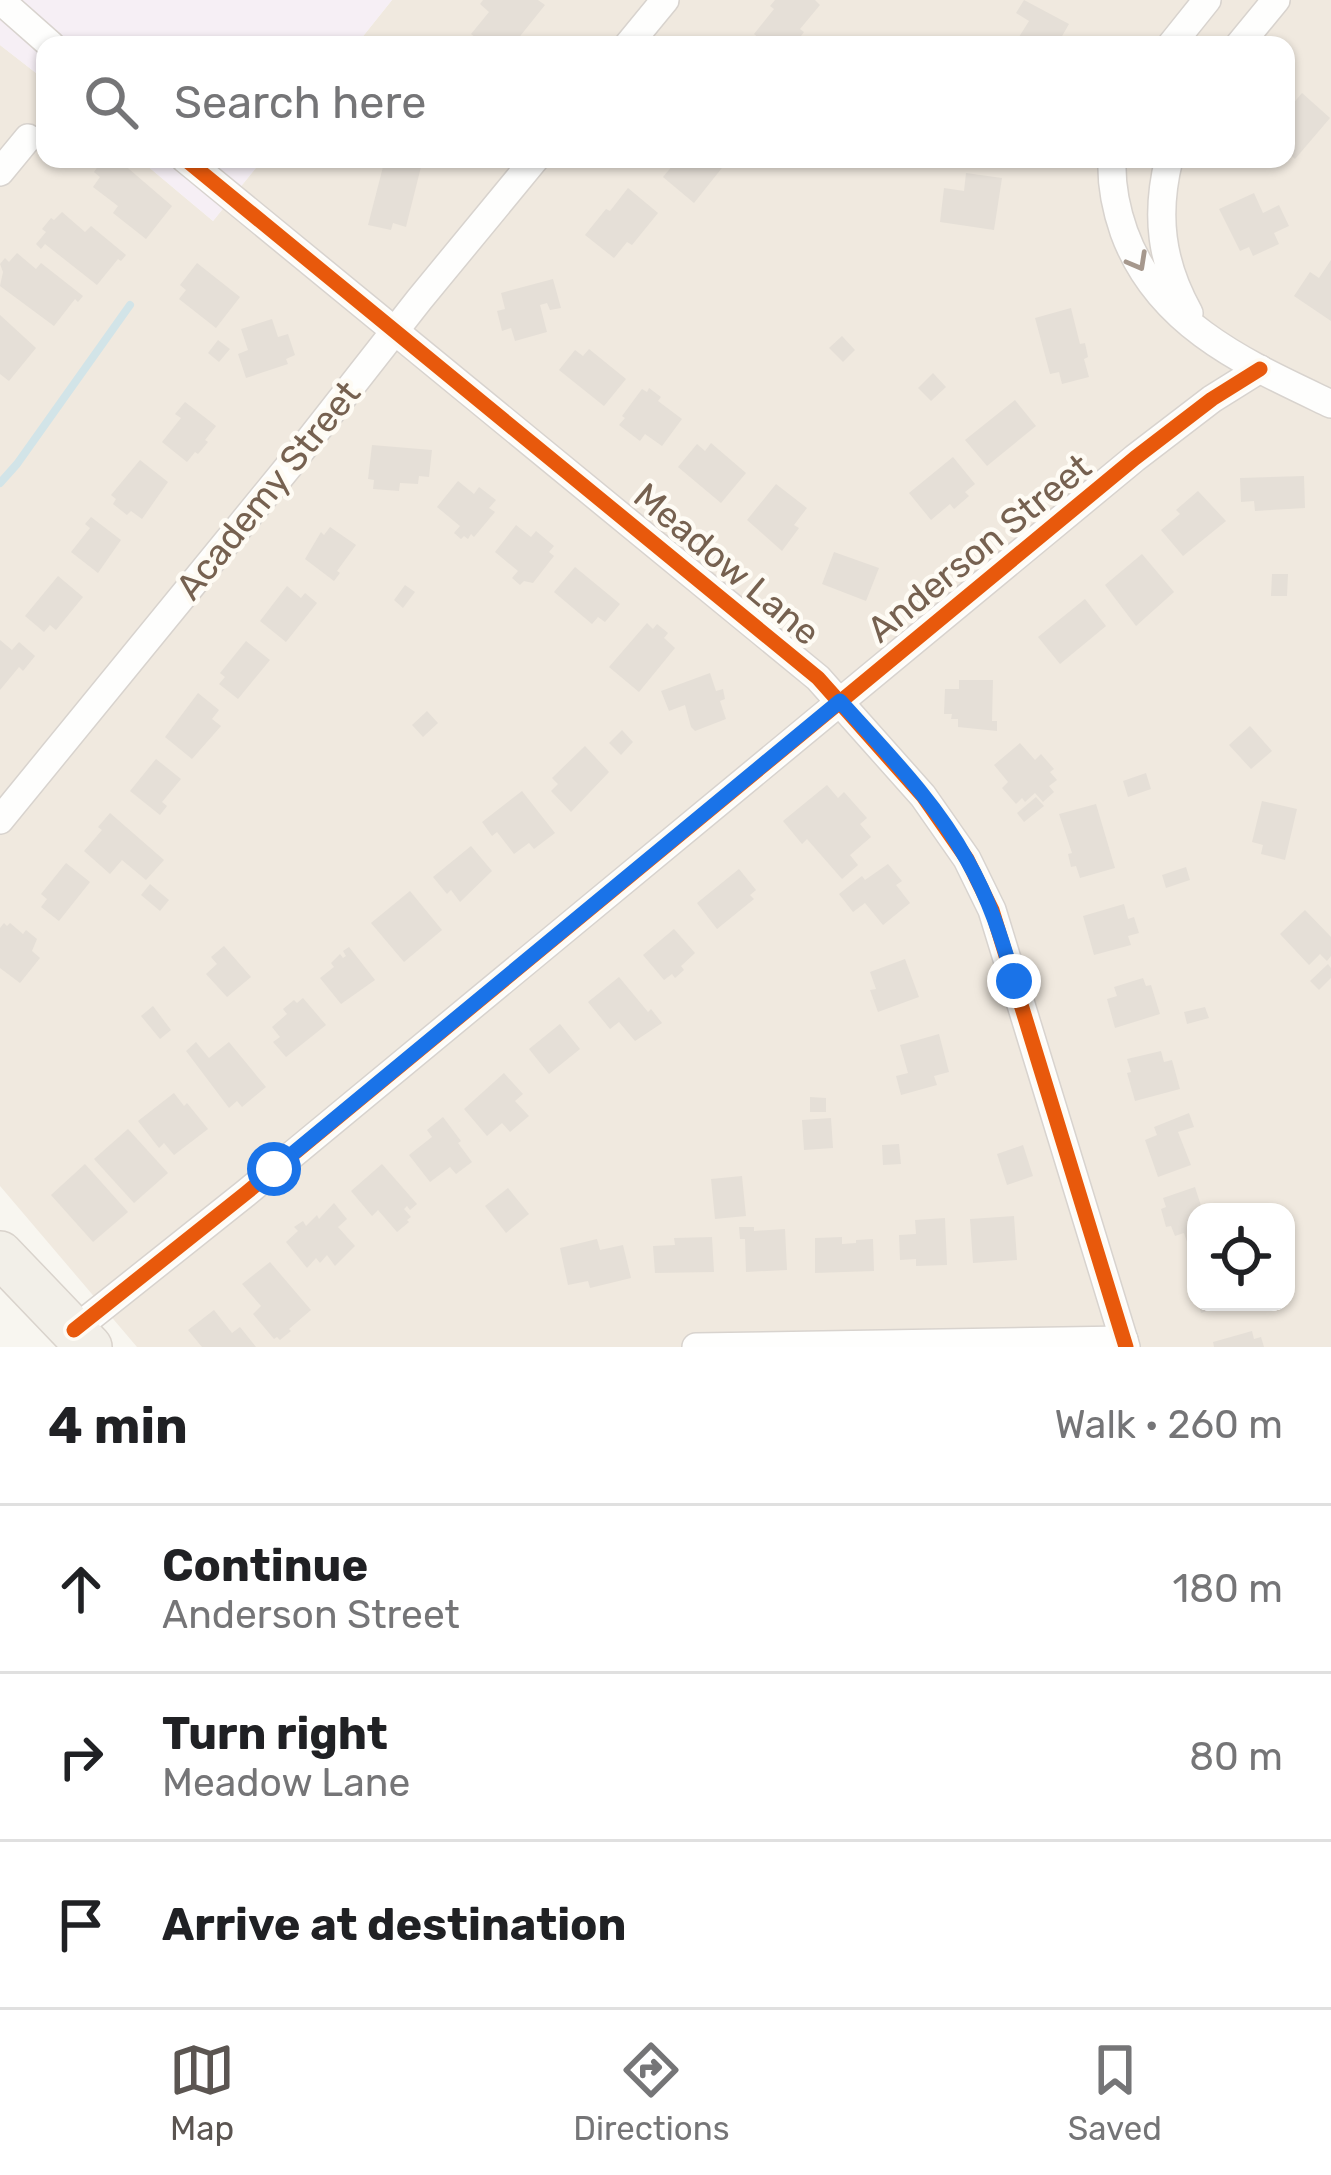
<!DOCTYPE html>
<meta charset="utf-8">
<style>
body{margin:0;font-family:Rubik,sans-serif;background:#f6f6f6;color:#202124}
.controls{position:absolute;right:36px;bottom:36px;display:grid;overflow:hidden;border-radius:24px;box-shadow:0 3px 9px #0004}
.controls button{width:108px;height:108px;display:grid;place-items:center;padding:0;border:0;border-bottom:3px solid #e0e0e0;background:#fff;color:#202124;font:60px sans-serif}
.stop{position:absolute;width:36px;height:36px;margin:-27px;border:9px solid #1a73e8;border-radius:50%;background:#fff}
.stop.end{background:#1a73e8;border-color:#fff;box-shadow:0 3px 12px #0008}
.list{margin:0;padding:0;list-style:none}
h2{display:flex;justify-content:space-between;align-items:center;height:156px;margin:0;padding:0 48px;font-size:51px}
h2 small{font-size:39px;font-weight:400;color:#757577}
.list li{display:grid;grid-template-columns:78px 1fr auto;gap:36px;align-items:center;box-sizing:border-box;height:168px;padding:0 48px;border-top:3px solid #e0e0e0}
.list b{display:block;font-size:45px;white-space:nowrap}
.list p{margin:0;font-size:39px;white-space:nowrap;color:#757577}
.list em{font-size:39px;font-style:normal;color:#757577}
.icon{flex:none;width:66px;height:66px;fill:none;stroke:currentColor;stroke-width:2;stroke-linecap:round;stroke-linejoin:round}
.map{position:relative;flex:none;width:1331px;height:1347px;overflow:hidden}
.search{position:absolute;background:#fff;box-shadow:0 3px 9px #0004;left:36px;right:36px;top:36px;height:132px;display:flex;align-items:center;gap:30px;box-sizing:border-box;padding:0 42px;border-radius:24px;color:#757577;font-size:45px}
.sheet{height:660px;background:#fff}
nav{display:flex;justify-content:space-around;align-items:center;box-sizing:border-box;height:168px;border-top:3px solid #e0e0e0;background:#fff;font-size:33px;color:#757577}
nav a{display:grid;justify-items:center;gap:6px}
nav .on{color:#5b5551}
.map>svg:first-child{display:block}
</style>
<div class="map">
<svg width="1331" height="1347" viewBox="0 0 1331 1347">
<rect width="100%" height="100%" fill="#f8f6f0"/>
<path fill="#f0e9df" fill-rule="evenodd" d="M392 0H1331V1347H137L0 1186V45L45 80V159H139L213 221 263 159H1286V45H356ZM1196 1212H1286V1302H1196Z"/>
<g fill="#f6eff5">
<path d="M0 0H392L356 45H45V80L0 45Z"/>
<path d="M139 159H263L213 221Z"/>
</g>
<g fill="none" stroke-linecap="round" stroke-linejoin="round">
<path stroke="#d2e4e8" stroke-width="8" d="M0 483 17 464 130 305"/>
</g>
<g fill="#e5dfd7">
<path d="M483 0H538L545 5 513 45H485L471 34 489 12 480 4Z"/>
<path d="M775 0H815L820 5 800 29 804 32 794 45H767L754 34 774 9 770 6Z"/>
<path d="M1024 0 1069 24 1057 45H1014L1029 21 1016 13Z"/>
<path d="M1302 93 1330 118 1295 159 1286 151V112Z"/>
<path d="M115 159H125L122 163 172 206 146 239 113 213 118 206 93 187 100 177 94 172 101 162 108 168Z"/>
<path d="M385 159H423L406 227 393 223 391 230 368 225Z"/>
<path d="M678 159H729L694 203 663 177Z"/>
<path d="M966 173 1002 178 994 230 940 222 944 188 964 191Z"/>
<path d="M628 188 658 213 632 245 627 242 614 258 585 235 606 209 610 211Z"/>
<path d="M1254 193 1263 213 1279 205 1289 226 1274 233 1279 244 1253 256 1249 247 1240 251 1219 209Z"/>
<path d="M62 212 85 232 91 226 126 255 121 261 118 259 97 285 45 244 41 249 36 244 46 232 42 229 51 218 54 220Z"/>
<path d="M17 253 36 269 41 263 83 296 78 302 75 299 54 326 0 286 3 272 0 264 5 258 9 262Z"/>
<path d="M1331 260V321L1294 296 1310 272 1319 278Z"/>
<path d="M197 263 240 297 216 328 179 299 186 290 180 285Z"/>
<path d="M553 279 561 308 550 310 547 303 540 305 547 332 515 341 511 328 502 331 497 311 505 309 501 293Z"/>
<path d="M1071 308 1080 344 1085 343 1088 357 1084 359 1089 377 1062 384 1059 372 1050 374 1035 318Z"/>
<path d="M0 315 36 348 9 381 0 374Z"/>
<path d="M272 319 278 337 288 334 295 355 286 359 288 364 246 378 238 354 248 350 241 329Z"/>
<path d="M842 336 855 350 843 362 829 348Z"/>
<path d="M218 340 230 349 219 362 208 353Z"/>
<path d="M589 349 626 379 604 406 559 370 575 350 583 356Z"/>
<path d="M933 373 946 387 931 401 918 388Z"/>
<path d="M649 388 661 397 658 401 682 419 662 446 645 434 640 441 619 425 625 418 622 416 642 389 647 392Z"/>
<path d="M1015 400 1036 426 987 466 965 440Z"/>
<path d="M185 402 216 426 205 440 208 442 198 454 195 452 187 462 162 442 181 418 175 414Z"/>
<path d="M711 443 746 473 721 503 678 467 697 444 705 451Z"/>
<path d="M372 445 432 450 429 477 419 476 418 484 400 483 399 491 373 489 374 480 368 479Z"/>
<path d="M953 457 975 484 965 492 969 496 954 509 950 504 931 520 909 493Z"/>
<path d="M140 460 168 482 142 519 131 511 127 515 113 504 116 499 111 495Z"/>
<path d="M1304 476 1305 508 1255 511 1254 501 1241 502 1240 478Z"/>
<path d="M458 481 474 494 479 487 496 500 489 508 495 512 474 537 471 534 468 539 464 536 461 539 454 533 460 526 437 507Z"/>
<path d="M776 484 807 508 794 525 799 528 782 551 747 520Z"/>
<path d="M1198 491 1226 521 1183 556 1161 530 1180 514 1176 510Z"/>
<path d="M91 517 121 540 98 573 71 552 90 528 85 524Z"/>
<path d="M516 525 531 537 536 531 554 546 549 552 554 556 533 583 524 581 520 585 512 578 518 571 495 552Z"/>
<path d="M330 527 356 545 337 571 340 573 334 581 305 559 321 532 324 535Z"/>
<path d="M834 552 879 568 866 601 822 584Z"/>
<path d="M1142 554 1174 592 1136 626 1105 585Z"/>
<path d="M575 567 620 604 605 622 598 617 592 624 554 592Z"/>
<path d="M1272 574H1288L1287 596H1271Z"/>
<path d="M58 576 83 597 56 630 50 625 44 632 25 616Z"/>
<path d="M405 585 415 592 403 608 394 600Z"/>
<path d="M287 586 301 598 305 593 317 603 286 642 260 621Z"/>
<path d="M1085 599 1106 626 1060 664 1038 637Z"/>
<path d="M647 623 653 629 657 624 668 633 664 638 675 648 639 692 609 667Z"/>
<path d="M0 640 12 650 19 642 35 656 23 671 19 667 0 690Z"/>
<path d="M246 641 270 660 238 699 219 684 225 677 220 673Z"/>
<path d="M710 673 716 691 723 689 725 699 720 701 726 719 695 731 691 727 685 705 669 711 661 691Z"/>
<path d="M959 680H993L992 721H997V731L958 727V719H951L952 714H944L945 689H959Z"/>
<path d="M198 693 219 710 212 719 221 726 192 759 165 737Z"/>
<path d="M427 711 438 723 423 737 412 725Z"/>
<path d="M1250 726 1272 751 1251 769 1229 745Z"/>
<path d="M622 730 633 742 621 755 609 743Z"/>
<path d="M1020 743 1035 760 1041 754 1054 769 1050 772 1057 780 1049 786 1054 792 1043 802 1035 793 1025 802 1022 798 1016 804 1002 788 1008 782 994 765Z"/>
<path d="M585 746 609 772 571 812 551 791 558 784 552 778Z"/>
<path d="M156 759 181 779 162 802 167 806 160 815 130 791Z"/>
<path d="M1146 773 1151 789 1128 797 1123 781Z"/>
<path d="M827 785 838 798 844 792 867 818 860 824 871 837 850 855 858 865 842 879 807 839 802 844 783 821Z"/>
<path d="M522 791 555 833 534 849 529 843 514 854 497 832 492 836 482 822Z"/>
<path d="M1036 797 1044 806 1024 822 1017 813Z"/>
<path d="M1262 801 1297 809 1285 860 1261 854 1263 845 1252 842Z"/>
<path d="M1096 804 1115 868 1080 878 1076 866 1071 867 1068 854 1072 853 1059 814Z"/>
<path d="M110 813 164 860 146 880 122 860 110 874 84 851 102 830 98 827Z"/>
<path d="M471 846 492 871 460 902 451 890 447 894 433 877Z"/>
<path d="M66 863 90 882 59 921 41 907 47 899 41 894Z"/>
<path d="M888 864 902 881 896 885 910 903 883 925 865 903 853 912 839 894 862 876 865 880Z"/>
<path d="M1186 867 1190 880 1166 888 1162 875Z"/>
<path d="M739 869 756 890 750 895 754 899 717 929 697 903Z"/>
<path d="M150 884 169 900 160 911 141 895Z"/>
<path d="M410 891 442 930 404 962 371 923Z"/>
<path d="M1124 904 1128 919 1134 917 1139 933 1128 936 1131 945 1094 955 1083 916Z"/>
<path d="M1305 910 1331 937V956L1327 961 1320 954 1309 965 1280 934Z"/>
<path d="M4 923 7 926 10 923 23 934 26 930 37 939 32 951 40 958 20 983 0 968V928Z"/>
<path d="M674 929 695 953 681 966 684 970 675 978 672 974 664 980 643 955Z"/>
<path d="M224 946 251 977 227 997 206 974 217 964 211 957Z"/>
<path d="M349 947 375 980 341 1004 320 978 334 967 331 963 340 954 343 958 346 956 343 951Z"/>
<path d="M905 959 919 997 878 1012 870 990 876 989 870 972Z"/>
<path d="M1328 964 1331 968V978L1319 990 1310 981Z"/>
<path d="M619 977 648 1012 651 1009 662 1023 635 1041 619 1022 610 1029 588 1002Z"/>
<path d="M1143 978 1146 986 1151 985 1160 1014 1115 1028 1107 999 1117 996 1114 987Z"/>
<path d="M303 998 326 1025 286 1057 273 1042 280 1037 272 1027 287 1014 283 1009 294 1000 297 1003Z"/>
<path d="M153 1006 171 1030 160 1039 141 1016Z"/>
<path d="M1205 1007 1209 1018 1187 1024 1184 1012Z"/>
<path d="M560 1024 580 1049 549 1074 529 1049Z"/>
<path d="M939 1034 949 1072 934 1076 937 1085 901 1095 896 1076 908 1073 900 1045Z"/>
<path d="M196 1042 209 1058 229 1042 266 1087 242 1107 237 1101 229 1108 186 1051Z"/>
<path d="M1161 1051 1164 1062 1172 1060 1180 1089 1135 1101 1127 1073 1131 1072 1127 1059Z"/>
<path d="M504 1073 523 1094 515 1101 529 1116 510 1132 502 1123 487 1136 464 1109Z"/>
<path d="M174 1093 184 1106 187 1103 208 1129 174 1155 164 1143 159 1148 138 1121Z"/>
<path d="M810 1097 826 1098V1112H810Z"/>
<path d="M1189 1113 1194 1127 1178 1132 1191 1165 1158 1177 1145 1140 1157 1135 1154 1127Z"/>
<path d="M443 1117 461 1141 458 1143 472 1162 456 1174 450 1167 430 1182 409 1155 432 1137 427 1130Z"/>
<path d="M831 1118 833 1148 804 1150 802 1120Z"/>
<path d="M128 1129 168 1173 134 1203 94 1159Z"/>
<path d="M899 1144 901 1164 883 1165 882 1145Z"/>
<path d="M1023 1145 1033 1176 1007 1185 997 1154Z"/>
<path d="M85 1164 128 1212 93 1242 51 1195Z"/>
<path d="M382 1164 417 1204 410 1210 407 1206 404 1209 411 1217 407 1220 409 1222 397 1232 378 1210 372 1216 351 1191Z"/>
<path d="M742 1176 746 1216 715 1219 711 1179Z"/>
<path d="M1195 1187 1203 1212H1196V1242L1188 1245 1184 1233 1175 1236 1171 1226 1166 1227 1161 1209 1166 1207 1163 1198Z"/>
<path d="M508 1188 529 1214 506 1233 485 1206Z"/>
<path d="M334 1203 347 1219 338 1227 355 1246 335 1266 327 1255 320 1263 316 1258 307 1268 286 1242 298 1231 294 1227 303 1221 306 1226 317 1215 319 1219Z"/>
<path d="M1014 1216 1017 1260 973 1263 970 1219Z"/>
<path d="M945 1218 947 1265 916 1266V1259L900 1260 899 1235 916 1234 915 1220Z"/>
<path d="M739 1227H754V1231L785 1229 787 1270 746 1272 745 1239H740Z"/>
<path d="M712 1237 714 1272 655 1273 653 1246 675 1245 674 1238Z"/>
<path d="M842 1237V1244L856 1243V1240L873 1239 874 1271 815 1273V1238Z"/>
<path d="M597 1239 600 1250 623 1245 631 1278 590 1288 588 1281 568 1285 560 1248Z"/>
<path d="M270 1262 311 1310 289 1329 291 1331 280 1340 277 1337 274 1339 253 1314 261 1306 242 1284Z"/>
<path d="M1198 1302H1235V1303L1201 1313Z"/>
<path d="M214 1310 232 1333 240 1327 256 1347H202L188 1330Z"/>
<path d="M1252 1331 1254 1339 1261 1337 1264 1347H1214L1213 1342Z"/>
</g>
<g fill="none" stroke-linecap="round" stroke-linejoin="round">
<g stroke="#d8d3ce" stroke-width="30">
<g id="street">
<path d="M0 0 51 45"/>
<path d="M628 45 665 0"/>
<path d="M1171 45 1207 0"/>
<path d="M1239 45 1276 0"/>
<path d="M185 159 818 678 923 796 967 859 992 910 1126 1347"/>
<path d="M1112 159C1111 183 1116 209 1124 232 1158 326 1247 364 1331 404"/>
<path d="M1169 159C1155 215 1161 263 1189 313"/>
<path d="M0 172 28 138"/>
<path d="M0 820 289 466 419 300 535 159"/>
<path d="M74 1330 246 1193 1135 458 1212 399 1260 369"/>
<path d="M696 1347 1124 1340"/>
</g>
</g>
<g stroke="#d9d3cc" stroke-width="48">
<path id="primary" d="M0 1254 89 1347"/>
</g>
<use href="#street" stroke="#fefefd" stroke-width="27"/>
<use href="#primary" stroke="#f2efe8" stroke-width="45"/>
<g stroke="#fefbf4" stroke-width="22">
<g id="cycleway">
<path d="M185 159 818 678 923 796 967 859 992 910 1126 1347"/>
<path d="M74 1330 246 1193 1135 458 1212 399 1260 369"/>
</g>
</g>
<use href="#cycleway" stroke="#e8590c" stroke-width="15"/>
</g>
<defs><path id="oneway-chevron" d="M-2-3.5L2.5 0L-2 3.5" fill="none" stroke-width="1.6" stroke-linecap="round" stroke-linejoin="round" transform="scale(3)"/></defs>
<use stroke="#a6988d" href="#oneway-chevron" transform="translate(1138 262) rotate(61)"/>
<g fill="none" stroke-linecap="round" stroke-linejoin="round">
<path stroke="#1a73e8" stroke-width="15" d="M274 1169 840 701C885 751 935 801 967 860 989 898 1002 939 1014 981"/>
</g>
<g text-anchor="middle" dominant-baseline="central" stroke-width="9" stroke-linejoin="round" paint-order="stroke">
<g font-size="36" fill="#766150" stroke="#fefbf4">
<text transform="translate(268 490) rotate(-51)">Academy Street</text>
<text transform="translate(979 548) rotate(-39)">Anderson Street</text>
<text transform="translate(727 564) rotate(40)">Meadow Lane</text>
</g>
</g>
</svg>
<div class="controls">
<button><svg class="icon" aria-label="locate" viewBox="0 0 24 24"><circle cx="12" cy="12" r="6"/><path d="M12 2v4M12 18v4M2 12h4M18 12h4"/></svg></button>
</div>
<div class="stop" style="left:274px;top:1169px"></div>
<div class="stop end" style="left:1014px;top:981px"></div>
<div class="search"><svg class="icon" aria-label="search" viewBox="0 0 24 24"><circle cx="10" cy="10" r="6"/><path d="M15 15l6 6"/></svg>Search here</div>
</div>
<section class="sheet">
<h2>4 min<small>Walk · 260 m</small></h2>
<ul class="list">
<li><svg class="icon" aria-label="ahead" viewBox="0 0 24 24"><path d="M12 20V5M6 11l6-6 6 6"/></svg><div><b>Continue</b><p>Anderson Street</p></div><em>180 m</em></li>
<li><svg class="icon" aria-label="right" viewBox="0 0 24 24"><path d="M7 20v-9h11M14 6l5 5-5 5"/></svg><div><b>Turn right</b><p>Meadow Lane</p></div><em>80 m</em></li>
<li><svg class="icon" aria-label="arrive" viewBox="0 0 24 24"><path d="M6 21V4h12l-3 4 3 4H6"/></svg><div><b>Arrive at destination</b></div></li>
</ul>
</section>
<nav>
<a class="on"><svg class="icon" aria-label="map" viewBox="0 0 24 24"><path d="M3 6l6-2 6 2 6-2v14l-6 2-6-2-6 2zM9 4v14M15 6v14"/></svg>Map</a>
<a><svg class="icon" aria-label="directions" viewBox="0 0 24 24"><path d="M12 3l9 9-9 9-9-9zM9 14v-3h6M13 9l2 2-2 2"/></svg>Directions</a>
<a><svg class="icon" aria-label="saved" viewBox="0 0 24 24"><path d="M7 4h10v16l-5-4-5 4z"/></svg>Saved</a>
</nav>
